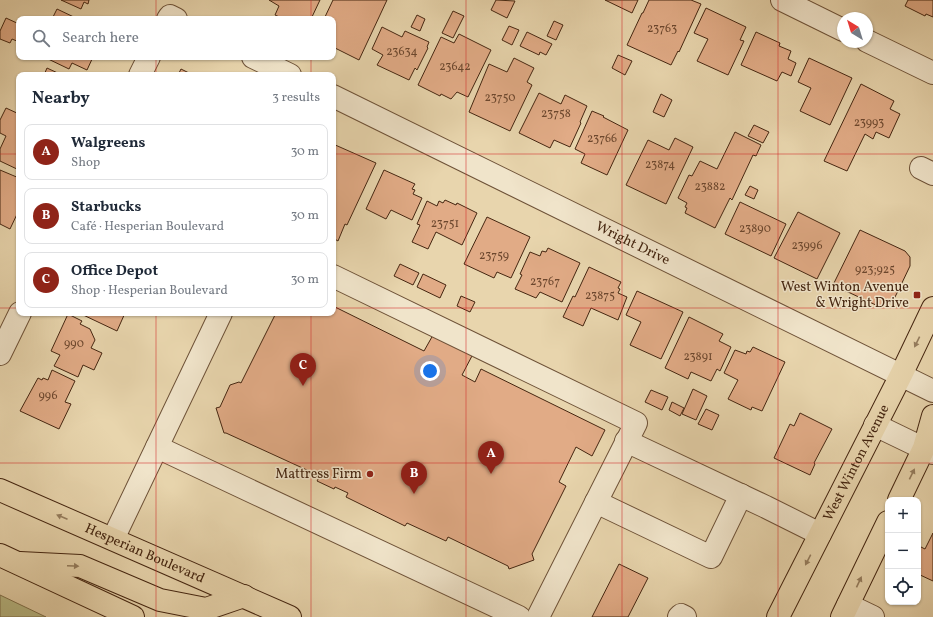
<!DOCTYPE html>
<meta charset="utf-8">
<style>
body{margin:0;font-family:Vollkorn,serif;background:#f2f2f3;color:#1f2937}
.controls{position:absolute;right:12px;bottom:12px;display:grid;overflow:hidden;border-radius:8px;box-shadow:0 1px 3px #0004}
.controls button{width:36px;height:36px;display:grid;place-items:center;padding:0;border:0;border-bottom:1px solid #e0e1e3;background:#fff;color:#1f2937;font:20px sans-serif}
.compass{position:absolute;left:837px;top:12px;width:36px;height:36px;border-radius:50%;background:#fff;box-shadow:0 1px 3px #0004;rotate:322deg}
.you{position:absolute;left:430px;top:371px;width:14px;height:14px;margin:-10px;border:3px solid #fff;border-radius:50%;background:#1a73e8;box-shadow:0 0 0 6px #1a73e833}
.badge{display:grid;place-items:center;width:26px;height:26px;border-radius:50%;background:#8f2418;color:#fff;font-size:13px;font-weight:700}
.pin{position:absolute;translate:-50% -33px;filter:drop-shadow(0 1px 2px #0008)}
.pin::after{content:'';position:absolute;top:21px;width:14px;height:12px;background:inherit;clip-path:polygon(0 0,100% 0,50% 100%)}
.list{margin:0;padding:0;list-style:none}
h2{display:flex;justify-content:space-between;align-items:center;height:52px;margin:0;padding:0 16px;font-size:17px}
h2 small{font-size:13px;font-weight:400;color:#747a83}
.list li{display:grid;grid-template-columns:26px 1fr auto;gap:12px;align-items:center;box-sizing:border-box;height:56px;margin:0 8px 8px;padding:0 8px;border:1px solid #e0e1e3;border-radius:8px}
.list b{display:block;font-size:15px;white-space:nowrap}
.list p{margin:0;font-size:13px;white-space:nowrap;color:#747a83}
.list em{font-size:13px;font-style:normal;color:#747a83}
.icon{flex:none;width:22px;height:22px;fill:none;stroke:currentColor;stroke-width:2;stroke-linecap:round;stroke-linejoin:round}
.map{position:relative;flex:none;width:933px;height:617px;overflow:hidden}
.search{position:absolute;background:#fff;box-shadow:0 1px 3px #0004;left:16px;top:16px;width:320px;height:44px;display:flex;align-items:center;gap:10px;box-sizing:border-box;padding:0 14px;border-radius:8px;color:#747a83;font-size:15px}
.panel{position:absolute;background:#fff;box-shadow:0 1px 3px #0004;left:16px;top:72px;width:320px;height:244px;border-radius:8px}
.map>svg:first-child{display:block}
</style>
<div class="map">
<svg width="933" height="617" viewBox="0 0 933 617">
<rect width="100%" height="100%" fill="#e8d5ad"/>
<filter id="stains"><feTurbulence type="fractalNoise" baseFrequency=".005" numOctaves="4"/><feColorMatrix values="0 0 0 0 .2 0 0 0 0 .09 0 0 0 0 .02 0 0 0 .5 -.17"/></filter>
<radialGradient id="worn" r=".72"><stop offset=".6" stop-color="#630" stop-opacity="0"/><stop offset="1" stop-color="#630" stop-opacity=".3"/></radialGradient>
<path fill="#babc87" stroke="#80714c" d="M0 595 46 617H0Z"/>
<g fill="#e1ab86" stroke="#452611">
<path d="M61 0H89L88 4 84 2 81 9Z"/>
<path d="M269 0H320L311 19H284L275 15 279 6Z"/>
<path d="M333 0H387L359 60 333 47V19H324Z"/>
<path d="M496 0 515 1 507 18 491 10Z"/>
<path d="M605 0H638L632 13Z"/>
<path d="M649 0H691L701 4 679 52 678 51 671 65 627 45 642 13H643Z"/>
<path d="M908 0H933V17L926 14 925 16 905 6Z"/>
<path d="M706 8 746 27 740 40 744 41 728 75 697 61 708 39 694 33Z"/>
<path d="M57 9 78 19H52Z"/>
<path d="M453 11 464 16 453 38 442 33Z"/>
<path d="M417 15 425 19 420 31 411 27Z"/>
<path d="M6 18 19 24V42L12 39 10 43 0 39V31Z"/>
<path d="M554 21 563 25 556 40 547 36Z"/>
<path d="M509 26 519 30 512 45 502 40Z"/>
<path d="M382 27 402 37 405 31 429 42 427 47 428 48 417 70 415 68 409 80 377 65 383 55 372 49Z"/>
<path d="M527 32 552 44 546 55 540 52 539 55 520 46Z"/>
<path d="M756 32 780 43 779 46 791 51 788 59 796 63 791 76 782 72 777 81 741 65Z"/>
<path d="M459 34 491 50 468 97 457 92 451 99 441 94 440 96 418 85 441 37 454 43Z"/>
<path d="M618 55 632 61 625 75 612 68Z"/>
<path d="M44 57H93L87 70 72 63 69 69Z"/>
<path d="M514 58 534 68 527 82 532 85 510 131 469 112 489 64 507 72Z"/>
<path d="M809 58 852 78 830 125 800 111 811 88 798 82Z"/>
<path d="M47 68 62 75H44Z"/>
<path d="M181 69 193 75H178Z"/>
<path d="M861 84 894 101 890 109 900 114 889 138 876 132 873 139 865 134 847 171 824 161Z"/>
<path d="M539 93 561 104 565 95 587 106 580 122 581 123 570 147 554 140 550 148 519 133Z"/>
<path d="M661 94 672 100 664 117 653 112Z"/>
<path d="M6 108 19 114V170L0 161V149L6 136 0 133V120Z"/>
<path d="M592 111 604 116 603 117 628 130 607 175 581 163 585 154 575 149Z"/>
<path d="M754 125 769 132 763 143 748 136Z"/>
<path d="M735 132 761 145 756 156 753 155 732 200 730 198 715 228 685 213 687 208 685 207 687 203 678 198 689 175 692 176 700 161 717 169Z"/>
<path d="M675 138 693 147 666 204 626 185 648 140 669 150Z"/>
<path d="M333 144 376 163 347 225 345 224 338 241 333 238Z"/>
<path d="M0 170 19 178V210L10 229 0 224Z"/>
<path d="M384 170 415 184 412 189 415 190 413 194 422 198 412 220 391 210 386 219 366 209Z"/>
<path d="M750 186 758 190 754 199 745 195Z"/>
<path d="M445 200 456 205 457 203 477 213 462 245 436 232 428 249 412 242 420 225 417 224 427 201 437 206 439 201 443 203Z"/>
<path d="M740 202 786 224 771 256 725 234Z"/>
<path d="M798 212 840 233 817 279 774 258Z"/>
<path d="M487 217 530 237 511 278 497 272 494 278 464 264Z"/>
<path d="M860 230 905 251 910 257V266L900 287 893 301 886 306H878L833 285Z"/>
<path d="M548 248 580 263 562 302 540 292 536 298 515 289 522 275 520 274 530 252 540 256 542 251 546 252Z"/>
<path d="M400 264 419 273 413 285 394 276Z"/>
<path d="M589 267 621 282 618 288 620 289 618 293 627 297 618 320 591 308 583 326 563 317 573 296 575 297Z"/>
<path d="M423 274 446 285 440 298 417 287Z"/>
<path d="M637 291 683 312 661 359 630 345 641 322 626 315Z"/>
<path d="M461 296 475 302 470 312 457 306Z"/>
<path d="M333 306 424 351 433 335 473 354 462 375 475 382 481 369 605 430 592 456 576 447 559 482 566 486 532 554 534 560 509 569 508 566 448 537 446 541 407 523 405 526 346 497 348 493 335 487 334 489 317 481 320 476 226 433H224L216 408 220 407 230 385 239 382 241 383 276 313H333Z"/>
<path d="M79 313H125L117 331Z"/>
<path d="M68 314 82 321 80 324 90 329 95 340 91 348 102 353 94 370 83 365 78 377 54 366 60 355 51 351Z"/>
<path d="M689 317 723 334 719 341 731 347 720 371 717 369 711 381 691 372 688 379 665 368Z"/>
<path d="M753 347 785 362 762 411 752 407 751 410 728 399 738 380 724 373 735 350 746 354 747 351 750 352Z"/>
<path d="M52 370 75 381 65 402 71 404 59 429 20 411 38 378 42 380 43 378 48 380Z"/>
<path d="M693 389 707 396 696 420 682 414Z"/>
<path d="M651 390 668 397 662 410 645 402Z"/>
<path d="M672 402 684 408 680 416 669 410Z"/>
<path d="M706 409 719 415 712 430 698 424Z"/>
<path d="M800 413 832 429 814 463 815 464 810 475 774 458 790 424 794 426Z"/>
<path d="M933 533V581L918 574V547L919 546 925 549Z"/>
<path d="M619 564 648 578 628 617H592Z"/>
</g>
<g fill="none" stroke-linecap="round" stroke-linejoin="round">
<g stroke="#6e5238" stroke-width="24">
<g id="minor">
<path d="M782 0 843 30"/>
<path d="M168 19 170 16 176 19"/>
<path d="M867 41 933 73"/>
<path d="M253 57 290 75"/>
<path d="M140 75 149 57"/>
<path id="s1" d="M333 96 933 391"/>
<path d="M921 168 933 174"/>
<path d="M333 276 636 423 538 617"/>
<path d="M0 354 20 313"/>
<path d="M875 425 933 453"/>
<path d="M626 441 766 507 820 534"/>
<path d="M157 447 519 617"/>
<path d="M596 502 711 557 741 495"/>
<path d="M113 539 221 313"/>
<path d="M848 605 873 617"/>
<path d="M679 617 681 615 685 617"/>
</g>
</g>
<g stroke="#452611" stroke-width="24">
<g id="major">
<path id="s2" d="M0 490 290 617"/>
<path d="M899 500 924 448 933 416"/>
<path d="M0 555 133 617"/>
<path d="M20 563 80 566 160 600 206 609 244 596"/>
<path id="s3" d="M778 617 901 375 933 308"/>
<path d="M842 617 888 522"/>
</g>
</g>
<use href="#minor" stroke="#f0e4ca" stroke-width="22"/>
<use href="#major" stroke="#e8d5ad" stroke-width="22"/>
</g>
<defs><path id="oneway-solid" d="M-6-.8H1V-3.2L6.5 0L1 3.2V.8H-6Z"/></defs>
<g fill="#967e5f">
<use href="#oneway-solid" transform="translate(917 342) rotate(116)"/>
<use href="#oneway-solid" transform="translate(912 474) rotate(-64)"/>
<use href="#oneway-solid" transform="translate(62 517) rotate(-157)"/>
<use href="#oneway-solid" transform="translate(808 560) rotate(117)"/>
<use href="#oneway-solid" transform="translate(73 566) rotate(3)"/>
<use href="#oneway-solid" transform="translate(859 582) rotate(-65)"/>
</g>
<path fill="none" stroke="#d62828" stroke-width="1" stroke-opacity="0.55" d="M156 0V19M311 0V19M466 0V617M622 0V617M778 0V617M156 57V75M311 57V75M0 154H19M333 154H933M0 308H19M333 308H933M156 313V617M311 313V617M0 463H933"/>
<g fill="#8f2418" stroke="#f0e4ca" stroke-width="1.5">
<rect x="913" y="291" width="8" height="8" rx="2"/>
<circle cx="370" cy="474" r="4"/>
</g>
<g text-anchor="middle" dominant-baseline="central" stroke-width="3" stroke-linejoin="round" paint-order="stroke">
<g font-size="12" fill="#6c472e">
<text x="662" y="29">23763</text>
<text x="402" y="52">23634</text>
<text x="455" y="67">23642</text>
<text x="500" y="98">23750</text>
<text x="556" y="114">23758</text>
<text x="869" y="123">23993</text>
<text x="602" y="139">23766</text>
<text x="660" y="165">23874</text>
<text x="710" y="187">23882</text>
<text x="445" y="224">23751</text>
<text x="755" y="229">23890</text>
<text x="807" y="246">23996</text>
<text x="494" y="256">23759</text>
<text x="875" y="270">923;925</text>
<text x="545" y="282">23767</text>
<text x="600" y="296">23875</text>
<text x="74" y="344">990</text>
<text x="698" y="357">23891</text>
<text x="48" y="396">996</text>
</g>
<g font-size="14" fill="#452611" stroke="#f0e4ca">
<text stroke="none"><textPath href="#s1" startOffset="334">Wright Drive</textPath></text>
<text stroke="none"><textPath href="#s3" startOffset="173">West Winton Avenue</textPath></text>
<text stroke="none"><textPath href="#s2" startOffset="158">Hesperian Boulevard</textPath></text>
</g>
<g font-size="14" fill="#452611" stroke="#f0e4ca" text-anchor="end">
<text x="909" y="287">West Winton Avenue<tspan x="909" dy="16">&amp; Wright Drive</tspan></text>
<text x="362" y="474">Mattress Firm</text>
</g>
</g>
<rect width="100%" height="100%" filter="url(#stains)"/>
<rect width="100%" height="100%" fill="url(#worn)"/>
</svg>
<div class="controls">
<button>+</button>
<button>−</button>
<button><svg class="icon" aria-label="locate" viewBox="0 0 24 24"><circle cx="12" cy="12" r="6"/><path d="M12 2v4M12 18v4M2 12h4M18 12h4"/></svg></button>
</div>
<svg class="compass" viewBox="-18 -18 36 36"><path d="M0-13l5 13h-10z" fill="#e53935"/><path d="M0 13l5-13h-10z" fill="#747a83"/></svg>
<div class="you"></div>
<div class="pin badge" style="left:491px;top:474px">A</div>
<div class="pin badge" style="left:414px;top:494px">B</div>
<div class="pin badge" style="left:303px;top:386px">C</div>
<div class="search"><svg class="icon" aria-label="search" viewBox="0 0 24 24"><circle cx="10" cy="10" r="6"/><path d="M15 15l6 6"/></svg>Search here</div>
<section class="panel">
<h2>Nearby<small>3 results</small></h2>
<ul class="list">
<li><span class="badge">A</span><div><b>Walgreens</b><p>Shop</p></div><em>30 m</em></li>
<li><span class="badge">B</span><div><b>Starbucks</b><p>Café · Hesperian Boulevard</p></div><em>30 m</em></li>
<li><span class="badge">C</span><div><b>Office Depot</b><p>Shop · Hesperian Boulevard</p></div><em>30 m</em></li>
</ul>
</section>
</div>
